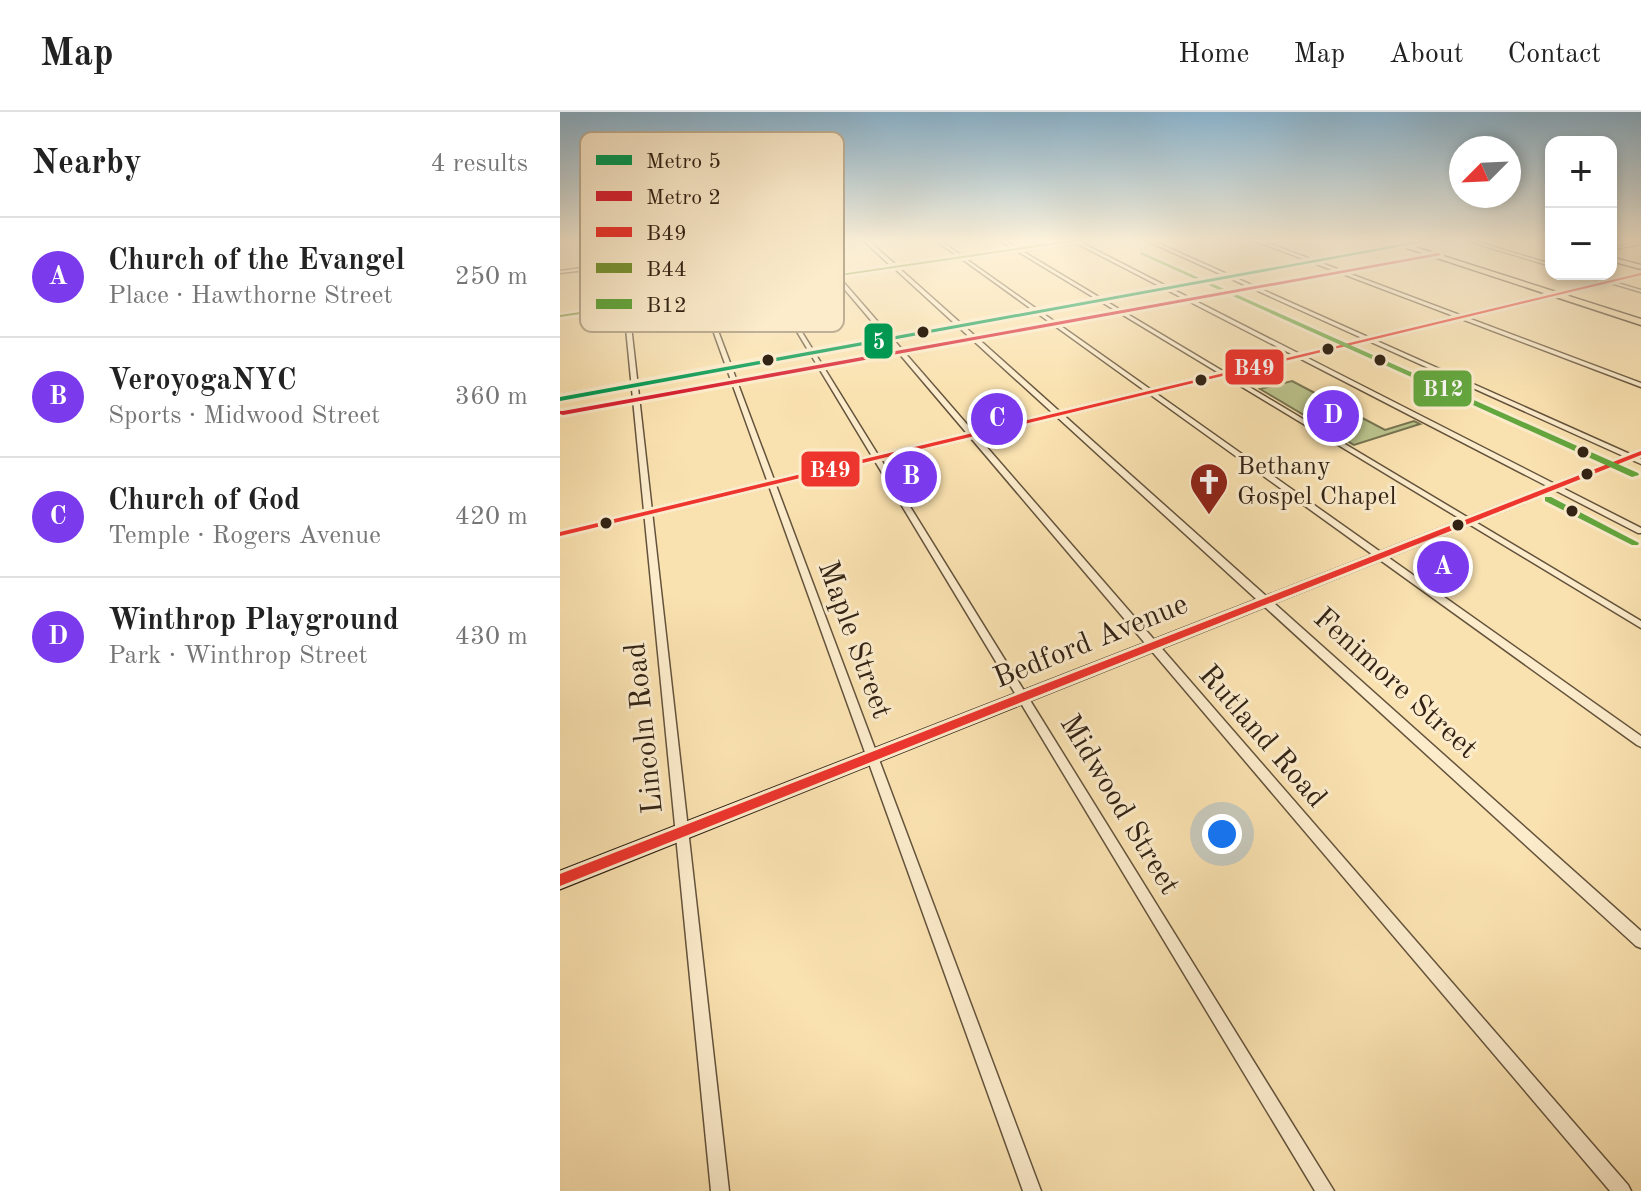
<!DOCTYPE html>
<meta charset="utf-8">
<style>
body{margin:0;font-family:"Old Standard TT",serif;background:#f6f6f6;color:#222}
.controls{position:absolute;right:24px;top:24px;display:grid;overflow:hidden;border-radius:16px;box-shadow:0 4px 12px #0003}
.controls button{width:72px;height:72px;display:grid;place-items:center;padding:0;border:0;border-bottom:2px solid #e0e0e0;background:#fff;color:#222;font:40px sans-serif}
.compass{position:absolute;left:889px;top:24px;width:72px;height:72px;border-radius:50%;background:#fff;box-shadow:0 4px 12px #0003;rotate:246deg}
.you{position:absolute;left:662px;top:722px;width:28px;height:28px;margin:-20px;border:6px solid #fff;border-radius:50%;background:#1a73e8;box-shadow:0 0 0 12px #1a73e833}
.badge{display:grid;place-items:center;width:52px;height:52px;border-radius:50%;background:#7c3aed;color:#fff;font-size:26px;font-weight:700}
.pin{position:absolute;translate:-50% -50%;border:4px solid #fff;box-shadow:0 2px 8px #0006}
.list{margin:0;padding:0;list-style:none}
h2{display:flex;justify-content:space-between;align-items:center;height:104px;margin:0;padding:0 32px;font-size:34px}
h2 small{font-size:26px;font-weight:400;color:#767676}
.list li{display:grid;grid-template-columns:52px 1fr auto;gap:24px;align-items:center;box-sizing:border-box;height:120px;padding:0 32px;border-top:2px solid #e0e0e0}
.list b{display:block;font-size:30px;white-space:nowrap}
.list p{margin:0;font-size:26px;white-space:nowrap;color:#767676}
.list em{font-size:26px;font-style:normal;color:#767676}
.map{position:relative;flex:none;width:1081px;height:1079px;overflow:hidden}
header{display:flex;align-items:center;gap:48px;box-sizing:border-box;height:112px;padding:0 40px;background:#fff;border-bottom:2px solid #e0e0e0}
header strong{font-size:38px}
nav{display:flex;gap:44px;margin-inline-start:auto;font-size:28px}
main{display:flex}
aside{flex:1;background:#fff}
.map>svg:first-child{display:block}
</style>
<header>
<strong>Map</strong>
<nav><a>Home</a><a>Map</a><a>About</a><a>Contact</a></nav>
</header>
<main>
<aside>
<h2>Nearby<small>4 results</small></h2>
<ul class="list">
<li><span class="badge">A</span><div><b>Church of the Evangel</b><p>Place · Hawthorne Street</p></div><em>250 m</em></li>
<li><span class="badge">B</span><div><b>VeroyogaNYC</b><p>Sports · Midwood Street</p></div><em>360 m</em></li>
<li><span class="badge">C</span><div><b>Church of God</b><p>Temple · Rogers Avenue</p></div><em>420 m</em></li>
<li><span class="badge">D</span><div><b>Winthrop Playground</b><p>Park · Winthrop Street</p></div><em>430 m</em></li>
</ul>
</aside>
<div class="map">
<svg width="1081" height="1079" viewBox="0 0 1081 1079">
<rect width="100%" height="100%" fill="#fae2b0"/>
<filter id="stains"><feTurbulence type="fractalNoise" baseFrequency=".0025" numOctaves="4"/><feColorMatrix values="0 0 0 0 .2 0 0 0 0 .09 0 0 0 0 .02 0 0 0 .5 -.17"/></filter>
<radialGradient id="worn" r=".72"><stop offset=".6" stop-color="#630" stop-opacity="0"/><stop offset="1" stop-color="#630" stop-opacity=".3"/></radialGradient>
<path fill="#bbc48d" stroke="#767451" stroke-width="2" d="M732 269 825 318 854 309 860 312 794 333 700 277Z"/>
<g fill="none" stroke-linecap="round" stroke-linejoin="round">
<g stroke="#64533c" stroke-width="3">
<g id="street">
<path d="M57 128H61L63 151 126 143 120 128H124L129 143 186 136 181 128H185L189 135 243 128H258L249 130 277 163 332 155 303 128H308L337 154 399 145 375 128H380L403 145 454 137 439 128H444L458 137 522 128 520 130 1081 416V421H1078L516 131 462 139 1081 509V516L457 139 406 147 1081 624V635L1077 633 402 147 339 156 1081 819V836L1076 834 335 157 279 165 1068 1073 1071 1079H1050L275 166 214 175 774 1079H755L210 175 145 184 481 1079H463L141 185 69 196 169 1079H151L64 196 0 205V203L64 193 60 154 0 161V159L59 151ZM245 130 273 163 212 172 191 137ZM187 138 208 173 144 182 130 145ZM126 145 140 183 68 193 64 153Z"/>
<path d="M585 128H591L1081 347V352Z"/>
<path d="M693 128H700L1081 271V275Z"/>
<path d="M904 128H911L991 152V154Z"/>
<path d="M1079 130V132L1051 138V136Z"/>
<path d="M1020 162H1027L1081 178V180Z"/>
</g>
</g>
<g stroke="#322315" stroke-width="3">
<g id="secondary">
<path d="M862 128H875L0 289V283Z"/>
<path d="M988 128 991 129V133L979 128Z"/>
<path d="M1051 145 1081 153V157L1051 149Z"/>
<path d="M1081 160V164L0 425V419Z"/>
<path d="M1081 338V344L0 777V759Z"/>
</g>
</g>
<g stroke="#322315" stroke-width="3">
<path id="highway" d="M822 128H833L1081 207V213Z"/>
</g>
<use href="#street" fill="#fceccc" fill-rule="evenodd"/>
<use href="#secondary" fill="#fceccc" fill-rule="evenodd"/>
<use href="#highway" fill="#fae2b0" fill-rule="evenodd"/>
<g stroke="#fceccc" stroke-width="6">
<g id="bus-1">
<path d="M1081 161V163L0 424V420Z"/>
<path d="M1081 339V343L0 774V762Z"/>
</g>
</g>
<g stroke="#fceccc" stroke-width="6">
<g id="bus-2">
<path d="M512 128H525L0 205V203Z"/>
<path d="M863 128H873L0 288V284Z"/>
</g>
</g>
<g stroke="#fceccc" stroke-width="6">
<g id="bus-3">
<path d="M581 140 1078 361 1079 363 1072 365 580 142Z"/>
<path d="M985 385H991L1079 431 1078 433H1072L985 389Z"/>
</g>
</g>
<use href="#bus-1" fill="#ee352e" fill-rule="evenodd"/>
<use href="#bus-2" fill="#799534" fill-rule="evenodd"/>
<use href="#bus-3" fill="#63a73e" fill-rule="evenodd"/>
<g stroke="#fceccc" stroke-width="6">
<path id="metro-1" d="M864 128H876L0 289V285Z"/>
</g>
<g stroke="#fceccc" stroke-width="6">
<path id="metro-2" d="M879 141 881 143 3 303 0 302V299H3Z"/>
</g>
<use href="#metro-1" fill="#009952" fill-rule="evenodd"/>
<use href="#metro-2" fill="#d82233" fill-rule="evenodd"/>
</g>
<linearGradient id="sky" x2="0" y2="1"><stop stop-color="#8bb7d3"/><stop offset="0.46" stop-color="#fdf2db"/><stop offset="1" stop-color="#fdf2db" stop-opacity="0"/></linearGradient>
<rect width="1081" height="279" fill="url(#sky)"/>
<defs>
<g id="church-pin" transform="scale(2)"><path d="M0 17L-7.5 6A9.5 9.5 0 1 1 7.5 6Z" fill="#8f2418" stroke="#fceccc"/><path d="M-1.2-6h2.4v3.5h3.3v2.4h-3.3V6h-2.4V-.1h-3.3v-2.4h3.3Z" fill="#fff"/></g>
</defs>
<g fill-rule="evenodd">
<use href="#church-pin" x="649" y="370"/>
</g>
<g fill="#322315" stroke="#fceccc" stroke-width="3">
<circle cx="363" cy="220" r="7"/>
<circle cx="768" cy="237" r="7"/>
<circle cx="208" cy="248" r="7"/>
<circle cx="820" cy="248" r="7"/>
<circle cx="641" cy="268" r="7"/>
<circle cx="1023" cy="340" r="7"/>
<circle cx="1027" cy="362" r="7"/>
<circle cx="1012" cy="399" r="7"/>
<circle cx="46" cy="411" r="7"/>
<circle cx="898" cy="413" r="7"/>
</g>
<g text-anchor="middle" dominant-baseline="central" stroke-width="6" stroke-linejoin="round" paint-order="stroke">
<g font-size="26" fill="#322315" stroke="#fceccc" text-anchor="start">
<text x="677" y="355">Bethany<tspan x="677" dy="30">Gospel Chapel</tspan></text>
</g>
<g font-size="30" fill="#322315" stroke="#fceccc">
<text transform="translate(294 528) rotate(70)">Maple Street</text>
<text transform="translate(531 530) rotate(-22)">Bedford Avenue</text>
<text transform="translate(835 572) rotate(42)">Fenimore Street</text>
<text transform="translate(85 616) rotate(-96)">Lincoln Road</text>
<text transform="translate(702 625) rotate(49)">Rutland Road</text>
<text transform="translate(559 693) rotate(59)">Midwood Street</text>
</g>
</g>
<rect x="20" y="20" width="264" height="200" rx="12" fill="#fceccc" stroke="#bfb095" stroke-width="2"/>
<rect x="36" y="43" width="36" height="10" fill="#009952"/>
<rect x="36" y="79" width="36" height="10" fill="#d82233"/>
<rect x="36" y="115" width="36" height="10" fill="#ee352e"/>
<rect x="36" y="151" width="36" height="10" fill="#799534"/>
<rect x="36" y="187" width="36" height="10" fill="#63a73e"/>
<g font-size="22" fill="#322315">
<text x="86" y="56">Metro 5</text>
<text x="86" y="92">Metro 2</text>
<text x="86" y="128">B49</text>
<text x="86" y="164">B44</text>
<text x="86" y="200">B12</text>
</g>
<g stroke="#fceccc" stroke-width="3">
<rect x="303" y="210" width="31" height="38" rx="8" fill="#009952"/>
<rect x="664" y="236" width="61" height="38" rx="8" fill="#ee352e"/>
<rect x="852" y="257" width="61" height="39" rx="8" fill="#63a73e"/>
<rect x="240" y="338" width="61" height="38" rx="8" fill="#ee352e"/>
</g>
<g font-size="22" text-anchor="middle" font-weight="bold" fill="#fff">
<text x="319" y="237">5</text>
<text x="694" y="263">B49</text>
<text x="883" y="284">B12</text>
<text x="270" y="365">B49</text>
</g>
<rect width="100%" height="100%" filter="url(#stains)"/>
<rect width="100%" height="100%" fill="url(#worn)"/>
</svg>
<div class="controls">
<button>+</button>
<button>−</button>
</div>
<svg class="compass" viewBox="-18 -18 36 36"><path d="M0-13l5 13h-10z" fill="#e53935"/><path d="M0 13l5-13h-10z" fill="#767676"/></svg>
<div class="you"></div>
<div class="pin badge" style="left:883px;top:455px">A</div>
<div class="pin badge" style="left:351px;top:365px">B</div>
<div class="pin badge" style="left:437px;top:307px">C</div>
<div class="pin badge" style="left:773px;top:304px">D</div>
</div>
</main>
